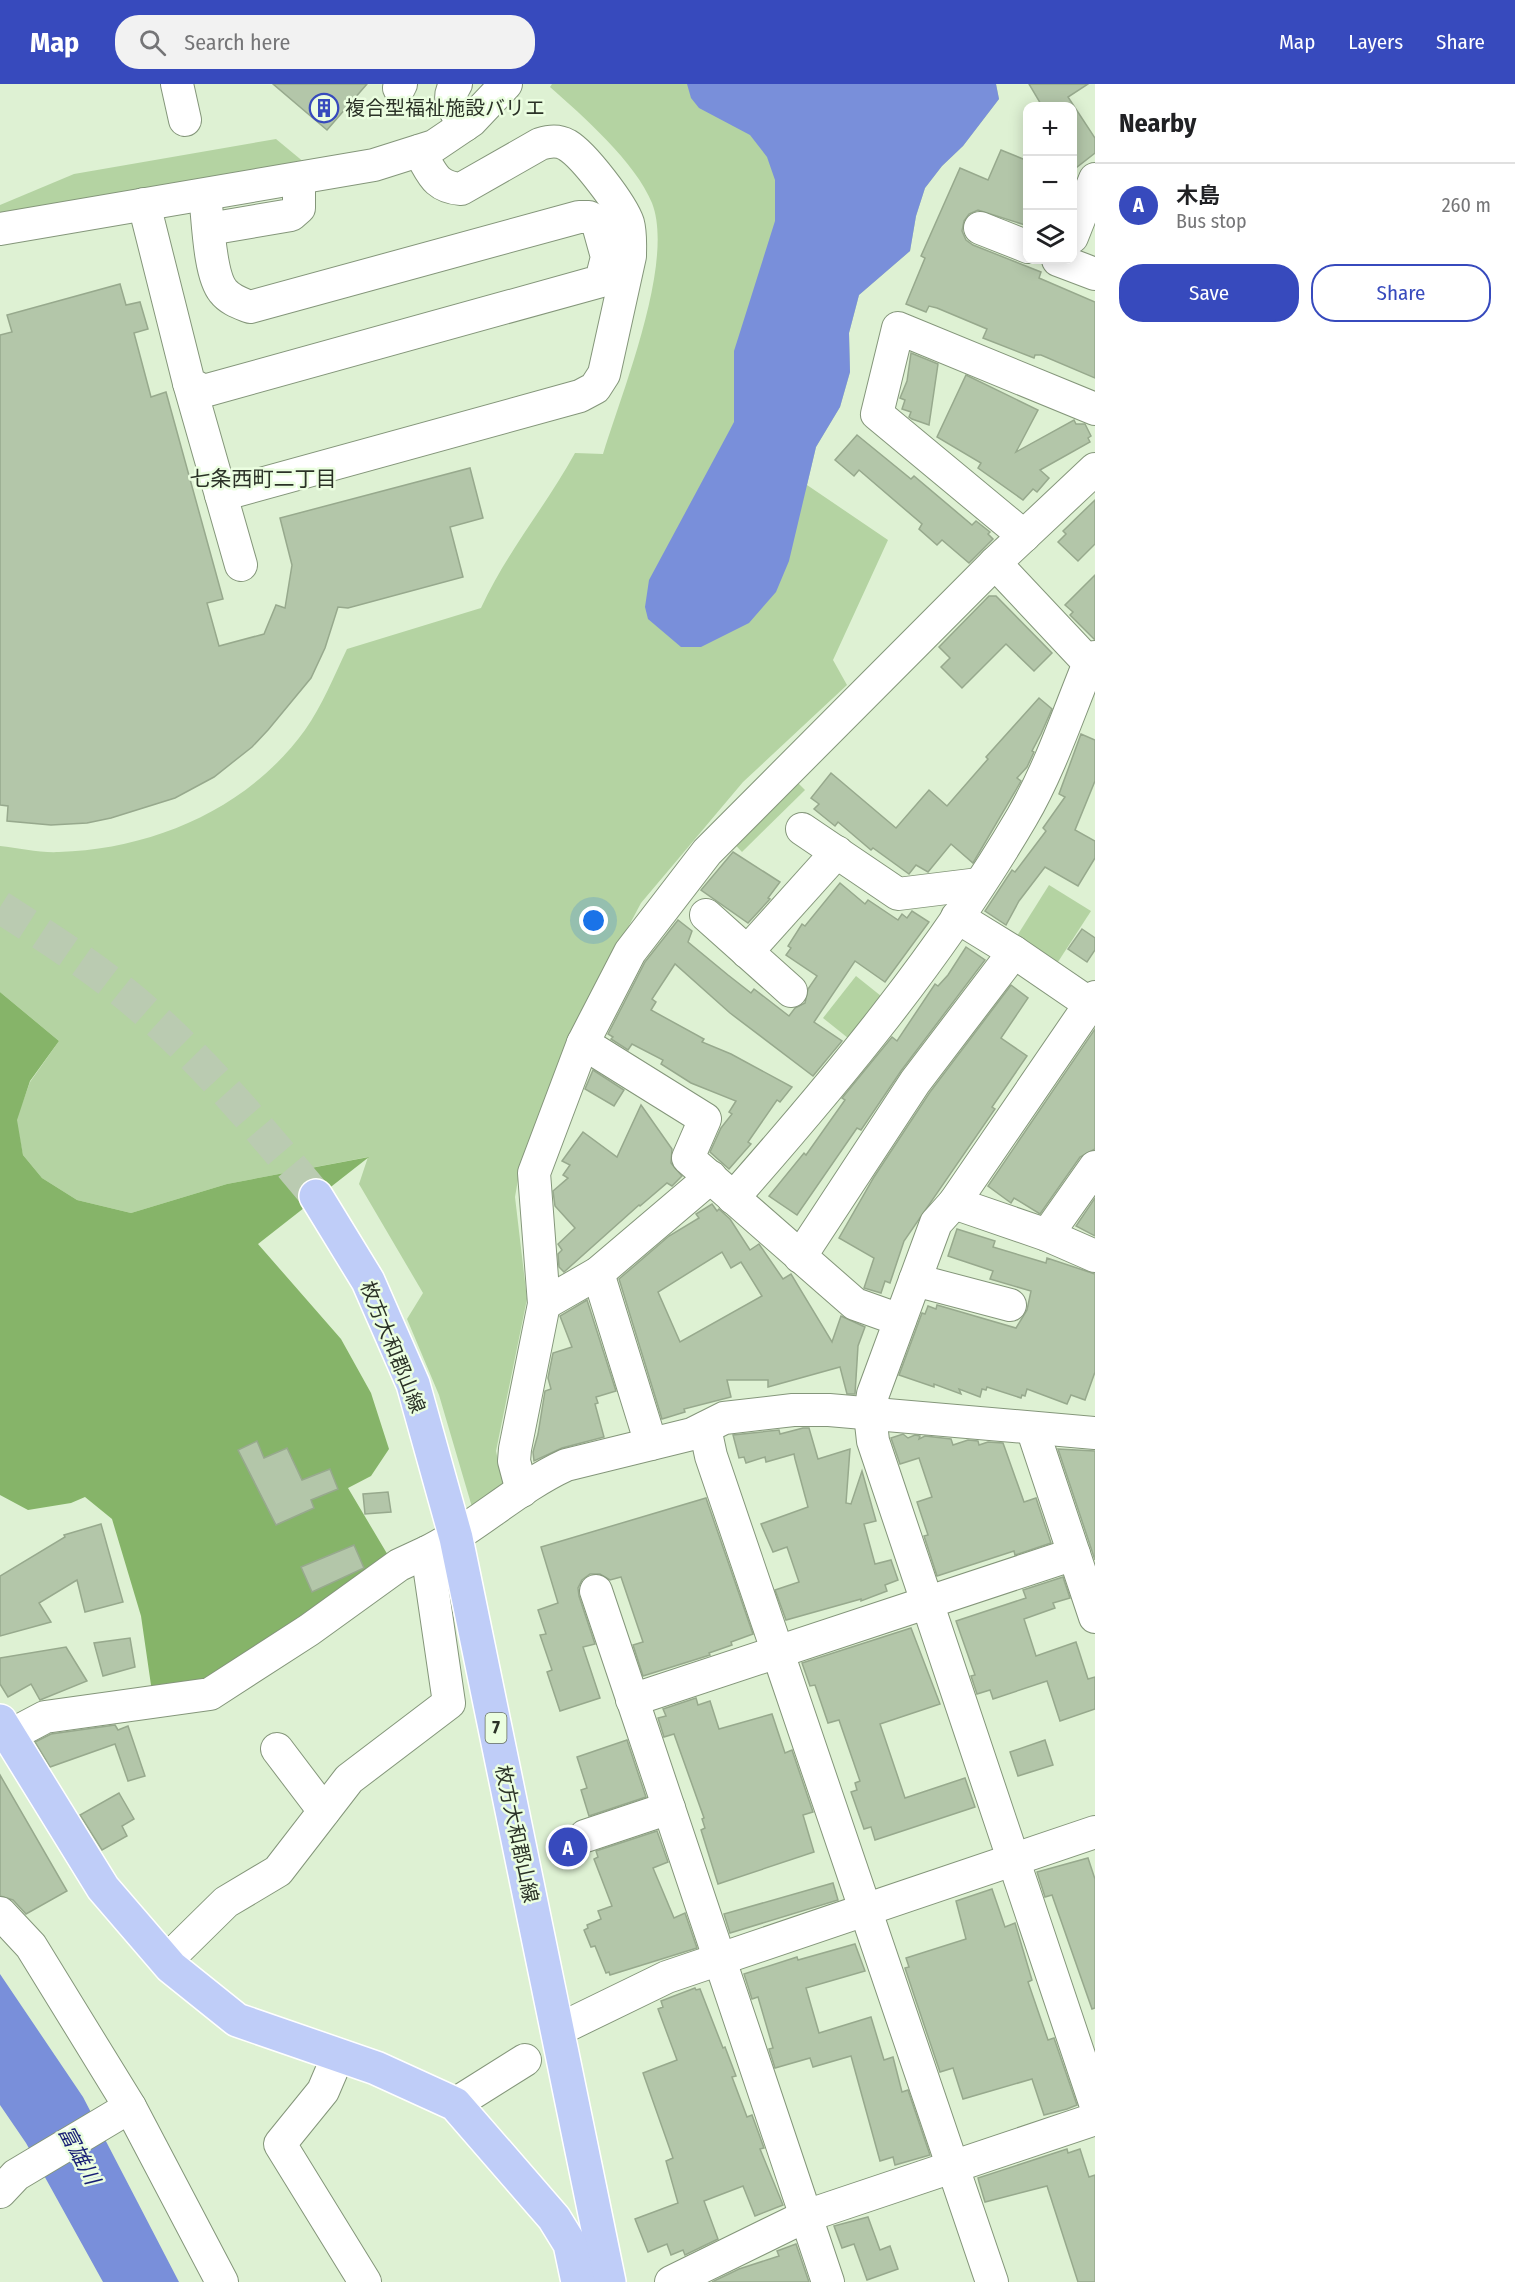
<!DOCTYPE html>
<meta charset="utf-8">
<style>
body{margin:0;font-family:"Fira Sans Condensed","Noto Sans JP",sans-serif;background:#f2f2f2;color:#202124}
.controls{position:absolute;right:18px;top:18px;display:grid;overflow:hidden;border-radius:12px;box-shadow:0 3px 15px #0003}
.controls button{width:54px;height:54px;display:grid;place-items:center;padding:0;border:0;border-bottom:2px solid #e0e0e0;background:#fff;color:#202124;font:30px sans-serif}
.you{position:absolute;left:594px;top:837px;width:21px;height:21px;margin:-15px;border:4px solid #fff;border-radius:50%;background:#1a73e8;box-shadow:0 0 0 9px #1a73e833}
.badge{display:grid;place-items:center;width:39px;height:39px;border-radius:50%;background:#374abd;color:#fff;font-size:20px;font-weight:700}
.pin{position:absolute;translate:-50% -50%;border:3px solid #fff;box-shadow:0 2px 6px #0006}
.list{margin:0;padding:0;list-style:none}
h2{display:flex;justify-content:space-between;align-items:center;height:78px;margin:0;padding:0 24px;font-size:26px}
h2 small{font-size:20px;font-weight:400;color:#757577}
.list li{display:grid;grid-template-columns:39px 1fr auto;gap:18px;align-items:center;box-sizing:border-box;height:84px;padding:0 24px;border-top:2px solid #e0e0e0}
.list b{display:block;font-size:22px;white-space:nowrap}
.list p{margin:0;font-size:20px;white-space:nowrap;color:#757577}
.list em{font-size:20px;font-style:normal;color:#757577}
.actions{display:flex;gap:12px;padding:18px 24px}
.actions a{flex:1;padding:14px 0;border:2px solid #374abd;border-radius:24px;text-align:center;font-size:21px;color:#374abd}
.actions .main{background:#374abd;color:#fff}
.icon{flex:none;width:33px;height:33px;fill:none;stroke:currentColor;stroke-width:2;stroke-linecap:round;stroke-linejoin:round}
.map{position:relative;flex:none;width:1095px;height:2198px;overflow:hidden}
header{display:flex;align-items:center;gap:36px;box-sizing:border-box;height:84px;padding:0 30px;background:#374abd;color:#fff}
header strong{font-size:28px}
nav{display:flex;gap:33px;margin-inline-start:auto;font-size:21px}
.search{width:420px;height:54px;background:#f2f2f2;display:flex;align-items:center;gap:15px;box-sizing:border-box;padding:0 21px;border-radius:24px;color:#757577;font-size:22px}
main{display:flex}
aside{flex:1;background:#fff}
.map>svg:first-child{display:block}
</style>
<header>
<strong>Map</strong>
<div class="search"><svg class="icon" aria-label="search" viewBox="0 0 24 24"><circle cx="10" cy="10" r="6"/><path d="M15 15l6 6"/></svg>Search here</div>
<nav><a>Map</a><a>Layers</a><a>Share</a></nav>
</header>
<main>
<div class="map">
<svg width="1095" height="2198" viewBox="0 0 1095 2198">
<rect width="100%" height="100%" fill="#def1d3"/>
<g fill="#b4d3a2">
<path d="M552 0H996L999 15 963 62 942 82 925 104 916 132 910 167 859 211 849 249 850 288 840 323 816 363 807 401 888 456 833 576 847 601 743 698 641 819 576 941 520 1084 515 1113 527 1215 496 1367 505 1409 472 1423 439 1311 407 1235 423 1209 359 1100 368 1073 227 1100 131 1129 77 1116 42 1094 23 1071 16 1036 30 998 59 957 0 908V762C19 764 40 769 59 768 153 765 248 725 305 646 322 622 334 592 347 565L481 524C506 469 546 422 575 369L603 370C622 308 675 178 652 119 636 79 582 31 550 3Z"/>
<path d="M276 55 311 84 0 135V121L74 90Z"/>
<path d="M788 689 805 706 742 768 726 751Z"/>
<path d="M1049 801 1091 827 1056 881 1015 855Z"/>
<path d="M856 892 881 912 848 954 823 934Z"/>
</g>
<path fill="#86b469" d="M0 908 59 957 30 997 17 1036 23 1071 42 1094 77 1116 131 1129 227 1100 369 1073 258 1160 341 1255 371 1309 389 1365 371 1392 348 1404 392 1478 224 1597 152 1608 141 1532 112 1435 85 1413 71 1419 28 1426 0 1411Z"/>
<g fill="#798fda">
<path d="M687 0H996L999 15 963 62 942 82 925 104 916 132 910 167 859 211 849 249 850 288 840 323 816 363 789 477 776 508 749 539 701 563H681L648 535 645 523 649 496 734 338V267L775 137V96L767 73 750 51 699 24 691 14Z"/>
<path d="M0 1890 83 2013 179 2198H103L26 2059 0 2021Z"/>
</g>
<g fill="#b3c6a9" stroke="#97a98d" stroke-width="1.5" fill-rule="evenodd">
<path d="M273 0H367L327 46Z"/>
<path d="M1029 0H1088L1068 13 1095 54V69L1072 87V22H1042Z"/>
<path d="M1001 66 1028 77V142L978 126 969 130 964 137 962 147 966 156 973 161 1041 188 1039 194 1095 218V294L1041 271H1035L1034 274 983 254 987 245 937 224 929 222 926 228 906 220 925 174 921 172 960 84 988 96Z"/>
<path d="M120 200 126 221 140 218 148 245 134 249 151 313 166 308 223 515 207 519 219 562 264 550 276 521 285 524 292 481 280 434 470 384 483 434 450 443 463 493 348 524 338 523 325 564 311 594 268 646 252 663 214 693 175 714 111 734 87 739 51 741 7 737 8 722 0 721V251L12 248 7 231Z"/>
<path d="M911 269 938 280 929 341 912 335 909 333 911 328 902 325 905 316 900 314 907 297Z"/>
<path d="M966 291 1038 326 1016 368 1074 336 1076 340H1085L1091 352 1088 354 1090 358 1040 386 1049 394 1037 408 1033 405 1023 416 978 384 981 379 937 353Z"/>
<path d="M857 351 911 395 914 392 972 441 976 437 990 448 988 450 993 455 969 479 942 456 937 461 919 445 922 440 859 386 854 392 835 376Z"/>
<path d="M1095 416V460L1078 477 1058 458 1066 450 1063 447Z"/>
<path d="M1095 491V556L1070 531 1073 528 1065 521Z"/>
<path d="M989 512H996L1052 569 1034 587 1006 560 962 604 941 583 950 574 939 563Z"/>
<path d="M1039 614 1052 625 1041 650 1032 667 1034 668 1027 683 1017 694 1021 697 1016 706 973 779 951 760 928 788 916 781 909 790 873 764 871 766 838 738 835 742 814 725 819 720 811 714 831 689 896 744 929 706 947 722 988 675 986 673Z"/>
<path d="M1081 650 1095 656V697L1075 746 1095 757V774L1078 802 1045 783 1019 817 1006 841 985 827 1012 786 1015 788 1046 747 1043 744 1065 713 1059 710Z"/>
<path d="M733 768 780 798 768 814 770 815 748 839 701 806Z"/>
<path d="M840 799 865 820 868 816 898 836 902 830 907 834 912 827 929 838 885 898 855 877 814 938 842 957 813 992 730 929 675 880 652 915 656 918 651 926 704 955 702 958 731 970 792 1003 780 1018 777 1016 748 1058 751 1060 729 1085 710 1068 721 1044 732 1030 729 1028 736 1017 691 999 661 980 663 976 632 960 628 966 611 955 613 953 608 950 645 878 678 836 692 847 688 858 728 891 751 909 754 905 789 932 795 924 805 919 808 905 817 892 786 871 791 864 788 862 802 840 805 842Z"/>
<path d="M1082 845 1095 854V866L1087 878 1068 865Z"/>
<path d="M966 863 985 876 901 987 861 1046 857 1044 797 1131 769 1112 804 1069 806 1071 845 1016 842 1014 892 953 897 957 935 900 938 902 948 891Z"/>
<path d="M1011 901 1028 914 1001 954 1027 972 992 1023 995 1025 904 1157 890 1199 885 1197 881 1209 864 1204 874 1174 839 1154 874 1093 930 1008Z"/>
<path d="M1095 945V1065L1080 1073 1040 1130 1014 1114 1011 1119 988 1102Z"/>
<path d="M593 986 624 1006 614 1022 585 1005Z"/>
<path d="M641 1021 672 1065 671 1079 682 1092 672 1102 667 1099 640 1122 639 1121 564 1188 559 1183 558 1170 562 1166 558 1160 575 1144 555 1122 553 1107 568 1094 563 1091 570 1081 562 1077 583 1048 617 1073Z"/>
<path d="M1095 1114V1152L1076 1142Z"/>
<path d="M712 1120 717 1127 719 1125 730 1135 750 1166 759 1160 783 1195 791 1190 832 1258 841 1232 865 1243 858 1262 855 1310H847L840 1283 768 1303V1296H727L731 1313 684 1325 685 1328 662 1335 619 1195 669 1152 699 1134 696 1130ZM722 1168 731 1184 741 1178 762 1212 680 1258 658 1208Z"/>
<path d="M957 1145 995 1157 993 1163 1046 1179 1047 1174 1095 1190V1288L1085 1316 1071 1311 1067 1320 1027 1305 1025 1312 1022 1311 1021 1314 987 1303 986 1306 982 1305 980 1313 959 1305 961 1310 934 1300V1303L899 1291 922 1229 925 1230 928 1222 936 1225 937 1221 1016 1244 1027 1226 1031 1207 990 1195 993 1187 948 1172Z"/>
<path d="M587 1216 616 1307 596 1313 598 1319 595 1320 604 1353 562 1364 534 1377 533 1368 538 1350 545 1307 551 1305 548 1294 553 1269 572 1263 560 1232Z"/>
<path d="M803 1344H809L818 1375 850 1365 846 1419 851 1420 862 1387 876 1437 864 1440 875 1480 891 1476 898 1496 885 1501 887 1507 861 1517V1515L786 1536 775 1506 799 1498 787 1463 773 1468 761 1440 808 1423 795 1375 794 1370 766 1378 765 1373 746 1379 744 1373 739 1374 733 1351 779 1346 780 1350Z"/>
<path d="M903 1350 908 1354 915 1351 920 1352 919 1355 925 1352 951 1355 953 1361 968 1356 978 1357 979 1361 988 1358 1003 1359 1024 1418 1036 1414 1051 1459 1015 1471 1014 1467 937 1492 924 1452 928 1451 917 1418 932 1413 919 1374 900 1380 891 1354Z"/>
<path d="M257 1357 264 1374 287 1364 302 1396 330 1385 338 1405 311 1416 314 1424 276 1441 238 1366Z"/>
<path d="M1058 1365 1095 1367V1476Z"/>
<path d="M388 1408 391 1428 365 1430 363 1410Z"/>
<path d="M706 1414 753 1550 731 1558 732 1561 709 1569 710 1571 643 1592 633 1561 643 1558 621 1493 610 1496 600 1490H590L582 1496 578 1504 579 1512 595 1560 583 1563 600 1614 560 1627 547 1588 552 1586 540 1551 546 1550 538 1526 558 1519 541 1463Z"/>
<path d="M101 1440 123 1518 85 1528 77 1496 39 1519 51 1538 0 1552V1492L65 1453 64 1451Z"/>
<path d="M354 1461 364 1484 312 1508 301 1483Z"/>
<path d="M1063 1493 1070 1514 1053 1519 1055 1524 1024 1535 1036 1572 1076 1558 1088 1595 1095 1593V1625L1060 1637 1047 1597 993 1615 990 1606 977 1610 971 1592 975 1591 956 1537 1026 1514 1023 1506Z"/>
<path d="M911 1544 940 1620 880 1640 905 1714 965 1694 975 1723 875 1756 871 1743 864 1745 851 1708 857 1706 855 1699 860 1697 839 1636 828 1639 815 1601 810 1602 802 1579Z"/>
<path d="M130 1554 135 1583 103 1592 94 1559Z"/>
<path d="M66 1563 87 1597 40 1616 31 1600 8 1613 0 1600V1574Z"/>
<path d="M696 1614 698 1621 710 1617 719 1645 772 1630 785 1669 792 1666 813 1728 803 1731 814 1768 718 1800 701 1746 705 1744 702 1735 704 1734 674 1650 664 1653 658 1634 666 1632 663 1625Z"/>
<path d="M115 1641 118 1646 128 1642 145 1692 128 1697 115 1660 50 1683 35 1658 51 1650Z"/>
<path d="M627 1656 646 1713 589 1732 581 1706 587 1704 577 1673Z"/>
<path d="M1045 1656 1053 1681 1018 1692 1010 1668Z"/>
<path d="M0 1691 67 1807 26 1830 13 1816 0 1812Z"/>
<path d="M119 1709 134 1735 122 1742 127 1752 102 1766 80 1731Z"/>
<path d="M657 1747 668 1778 653 1784 674 1834 685 1829 697 1864 610 1891 609 1888 606 1889 595 1862 591 1863 584 1846 588 1844 587 1841 601 1835 598 1827 612 1822 594 1775 598 1773 596 1767Z"/>
<path d="M1088 1774 1095 1795V1924L1092 1925 1052 1811 1045 1813 1037 1788Z"/>
<path d="M833 1799 838 1816 730 1849 724 1830Z"/>
<path d="M992 1805 1005 1843 1015 1839 1032 1896 1028 1898 1048 1956 1054 1954 1077 2021 1067 2025 1044 2031 1032 1995 963 2015 953 1984 940 1988 915 1914 905 1884 909 1883 906 1874 966 1855 956 1817Z"/>
<path d="M855 1860 865 1887 806 1904 819 1949 871 1933 884 1976 893 1973 902 2008 908 2006 930 2071 895 2081 893 2073 880 2077 851 1972 813 1983 810 1974 775 1984 769 1965 773 1964 758 1913 752 1915 744 1890 797 1873 798 1876Z"/>
<path d="M695 1904 696 1906 700 1905 723 1964 725 1963 736 1992 732 1993 747 2033 752 2031 764 2064 760 2065 783 2121 755 2132 743 2102 704 2117 718 2155 685 2171 683 2166 671 2171 667 2160 648 2168 635 2135 678 2119 666 2077 673 2074 643 1989 677 1976 658 1925 663 1923 661 1917Z"/>
<path d="M1067 2065 1068 2069 1080 2065 1089 2093 1095 2091V2198H1078L1047 2102 985 2118 979 2098 978 2094Z"/>
<path d="M868 2133 880 2166 890 2162 898 2185 867 2196 854 2160 842 2164 834 2142Z"/>
<path d="M796 2160 809 2198H712L739 2185 779 2172 777 2167Z"/>
</g>
<g fill="none" stroke-linecap="round" stroke-linejoin="round">
<path stroke="#bacbb1" stroke-width="33" stroke-dasharray="33 16" stroke-linecap="butt" d="M0 823C52 856 103 889 149 930 211 985 263 1049 316 1112"/>
<g stroke="#84967a" stroke-width="34">
<g id="minor">
<path d="M177 0 185 36"/>
<path d="M456 0C445 15 455 28 465 41"/>
<path d="M399 4 401 0"/>
<path d="M144 120 189 299 204 307 601 197 607 173 597 137 589 133H579L250 223C240 219 230 216 223 207 209 190 208 134 205 111"/>
<path d="M980 144 1028 163"/>
<path d="M0 145 374 81 434 62 471 37 506 0"/>
<path d="M209 145 291 131 299 124V95"/>
<path d="M1072 153 1095 95"/>
<path d="M1058 176 1095 190"/>
<path d="M189 299 241 481"/>
<path d="M221 411 580 312 595 304 604 290 630 172C630 161 631 150 628 139 622 121 584 71 567 61 558 56 550 57 540 60L461 105C434 103 432 88 419 67"/>
<path d="M1024 452 877 330 898 244 1095 325"/>
<path d="M995 479 1089 579"/>
<path d="M802 745 898 810 979 800"/>
<path d="M706 831 791 907"/>
<path d="M957 833 1014 868 1090 920"/>
<path d="M747 868 837 768"/>
<path d="M1095 913 954 1119 936 1139 873 1310 870 1330 873 1357 1095 2019"/>
<path d="M583 959 705 1035 688 1074 855 1220 900 1236"/>
<path d="M733 1114C838 995 941 871 1022 733 1050 685 1068 630 1089 579L1095 573"/>
<path d="M954 1119 1047 1151 1095 1172"/>
<path d="M1047 1151 1095 1083"/>
<path d="M800 1173 915 998 1014 868"/>
<path d="M598 1189 651 1360"/>
<path d="M915 1196 1010 1221"/>
<path d="M544 1220 598 1189 711 1093"/>
<path d="M705 1344 711 1372 992 2198"/>
<path d="M1032 1344 1095 1533"/>
<path d="M522 1407 514 1377 515 1365 544 1220 534 1089 583 959 630 868 707 768 995 479 1095 385"/>
<path d="M596 1507 828 2198"/>
<path d="M632 1616 1074 1470"/>
<path d="M9 1652 45 1633 210 1610 309 1546 399 1481 427 1468"/>
<path d="M277 1665 324 1727"/>
<path d="M585 1752 669 1724"/>
<path d="M0 1829 31 1862 130 2023 222 2198"/>
<path d="M166 1877 226 1818 278 1787 349 1695 449 1619 427 1468C476 1444 516 1404 566 1381L692 1350 724 1334 793 1326H829L1095 1349"/>
<path d="M558 1946 667 1893 1095 1748"/>
<path d="M338 1972 323 2007 280 2060 365 2198"/>
<path d="M455 2020 525 1976"/>
<path d="M0 2108 16 2091 130 2023"/>
<path d="M671 2198 806 2132 1095 2035"/>
</g>
</g>
<g stroke="#fff" stroke-width="36">
<g id="major">
<path d="M316 1112 368 1197 413 1300 456 1454 609 2198"/>
<path d="M0 1637 103 1804 171 1883 237 1936 376 1984 455 2020 554 2134 570 2160 578 2198"/>
</g>
</g>
<use href="#minor" stroke="#fff" stroke-width="32"/>
<use href="#major" stroke="#bfcdf8" stroke-width="33"/>
</g>
<defs>
<g id="building-ring" transform="scale(1.5)"><circle r="9.5" fill="#ebfee0" stroke="#374abd" stroke-width="1.5"/><path d="M-4-6H4V6H1V3H-1V6H-4ZM-2.5-4.3h1.7v1.8h-1.7ZM.8-4.3h1.7v1.8H.8ZM-2.5-1h1.7V.8h-1.7ZM.8-1h1.7V.8H.8Z" fill="#374abd"/></g>
</defs>
<g fill-rule="evenodd">
<use href="#building-ring" x="324" y="24"/>
</g>
<g text-anchor="middle" dominant-baseline="central" stroke-width="5" stroke-linejoin="round" paint-order="stroke">
<rect fill="#ebfee0" stroke="#656f5e" stroke-width="1.5" x="485.5" y="1629" width="21" height="30" rx="4.5"/>
<g font-size="18" font-weight="bold" fill="#2b3227">
<text x="496" y="1644">7</text>
</g>
<g font-size="20" fill="#2b3227" stroke="#ebfee0" text-anchor="start">
<text x="345" y="24">複合型福祉施設バリエ</text>
</g>
<g font-size="20" fill="#2b3227" stroke="#ebfee0">
<text transform="translate(393 1263) rotate(68)">枚方大和郡山線</text>
<text transform="translate(517 1750) rotate(78)">枚方大和郡山線</text>
</g>
<g font-size="21" fill="#2b3227" stroke="#ebfee0">
<text x="263" y="395">七条西町二丁目</text>
</g>
<g font-size="21" font-style="italic" fill="#171e74" stroke="#ebfee0">
<text transform="translate(79 2071) rotate(62)">富雄川</text>
</g>
</g>
</svg>
<div class="controls">
<button>+</button>
<button>−</button>
<button><svg class="icon" aria-label="layers" viewBox="0 0 24 24"><path d="M12 4l9 5-9 5-9-5zM3 14l9 5 9-5"/></svg></button>
</div>
<div class="you"></div>
<div class="pin badge" style="left:568px;top:1763px">A</div>
</div>
<aside>
<h2>Nearby<small></small></h2>
<ul class="list">
<li><span class="badge">A</span><div><b>木島</b><p>Bus stop</p></div><em>260 m</em></li>
</ul>
<div class="actions"><a class="main">Save</a><a>Share</a></div>
</aside>
</main>
